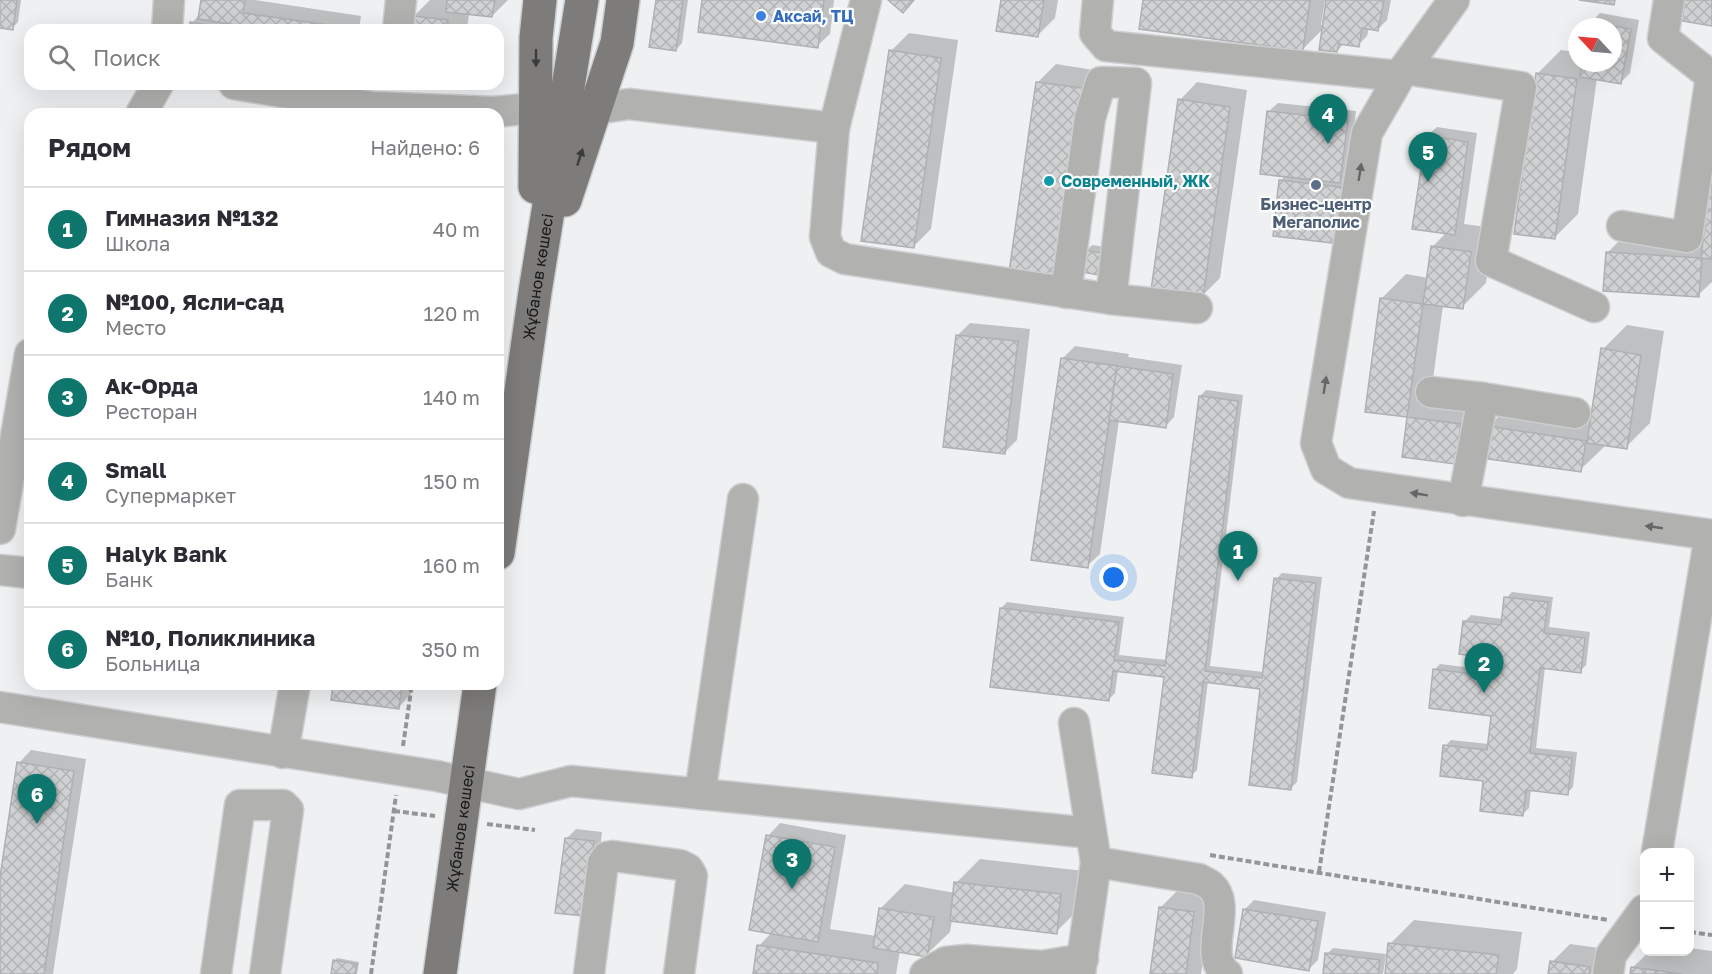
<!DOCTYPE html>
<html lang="ru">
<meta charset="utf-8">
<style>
body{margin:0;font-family:"Golos Text",sans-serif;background:#f7f7f7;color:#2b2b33}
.controls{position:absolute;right:18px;bottom:18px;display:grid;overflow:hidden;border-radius:12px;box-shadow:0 6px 24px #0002}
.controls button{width:54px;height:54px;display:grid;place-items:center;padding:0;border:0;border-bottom:2px solid #e1e1e2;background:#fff;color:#2b2b33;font:30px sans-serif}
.compass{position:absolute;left:1568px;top:18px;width:54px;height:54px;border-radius:50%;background:#fff;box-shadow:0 6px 24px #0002;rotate:296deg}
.you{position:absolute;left:1114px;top:578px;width:21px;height:21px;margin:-15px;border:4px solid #fff;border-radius:50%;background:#1a73e8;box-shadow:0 0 0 9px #1a73e833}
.badge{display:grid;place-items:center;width:39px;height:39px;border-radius:50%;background:#0f766e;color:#fff;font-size:20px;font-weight:700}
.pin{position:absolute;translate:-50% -50px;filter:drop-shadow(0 2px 3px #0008)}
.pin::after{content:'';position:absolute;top:32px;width:21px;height:18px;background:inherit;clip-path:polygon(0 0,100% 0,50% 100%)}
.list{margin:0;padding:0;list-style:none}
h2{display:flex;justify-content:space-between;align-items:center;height:78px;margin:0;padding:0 24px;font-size:26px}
h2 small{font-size:20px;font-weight:400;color:#7c7c81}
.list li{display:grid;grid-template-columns:39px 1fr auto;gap:18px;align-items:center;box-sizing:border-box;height:84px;padding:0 24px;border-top:2px solid #e1e1e2}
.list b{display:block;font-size:22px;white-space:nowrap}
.list p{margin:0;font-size:20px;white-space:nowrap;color:#7c7c81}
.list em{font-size:20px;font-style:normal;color:#7c7c81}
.icon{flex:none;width:33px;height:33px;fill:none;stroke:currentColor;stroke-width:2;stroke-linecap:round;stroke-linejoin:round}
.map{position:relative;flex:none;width:1712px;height:974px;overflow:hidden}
.search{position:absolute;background:#fff;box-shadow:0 6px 24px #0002;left:24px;top:24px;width:480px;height:66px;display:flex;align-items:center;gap:15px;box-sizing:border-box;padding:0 21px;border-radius:18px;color:#7c7c81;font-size:22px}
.panel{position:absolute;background:#fff;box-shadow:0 6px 24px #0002;left:24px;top:108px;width:480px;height:582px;border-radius:18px}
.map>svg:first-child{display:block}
</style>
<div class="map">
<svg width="1712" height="974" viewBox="0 0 1712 974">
<defs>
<pattern id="building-cross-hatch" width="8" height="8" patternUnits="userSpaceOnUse" patternTransform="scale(1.5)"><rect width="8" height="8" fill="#d0d1d3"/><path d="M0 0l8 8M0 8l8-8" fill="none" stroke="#b2b3b5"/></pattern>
</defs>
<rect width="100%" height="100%" fill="#eef0f2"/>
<g fill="#0003">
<path d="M0 0H21L18 22 12 28 0 26Z"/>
<path d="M202 0H255L361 16 359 30H190L192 23 200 14Z"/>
<path d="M430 0H508L492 16 469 13 467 30H412L414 16Z"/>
<path d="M658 0H688L682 43 676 50Z"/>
<path d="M704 0H834L830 34 817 46Z"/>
<path d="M1003 0H1058L1055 18 1037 36Z"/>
<path d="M1144 0H1325L1321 25 1324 26 1328 0H1391L1387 20 1378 29 1369 28 1367 36 1358 45 1344 43 1337 51 1323 29 1302 50Z"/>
<path d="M1600 13 1639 20 1630 73 1621 82 1597 78 1578 214 1554 238 1537 74 1561 50 1577 52V63H1613V27H1590L1591 23Z"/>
<path d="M909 33 958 40 931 229 913 247 891 51Z"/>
<path d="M1056 64 1106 72 1060 278 1038 82Z"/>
<path d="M1197 82 1247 90 1220 278 1202 296 1180 100Z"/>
<path d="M1278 103 1356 111 1349 172 1343 178 1355 179 1348 233 1280 181 1286 175 1268 112Z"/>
<path d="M1437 127 1477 133 1464 224 1494 228 1486 283 1462 307 1443 305 1431 394 1484 401 1479 439 1455 462 1404 456 1409 416 1366 410 1382 298 1406 274 1428 278 1432 247 1447 232 1427 136Z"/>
<path d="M1712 176V282L1698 295 1607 253 1631 229 1706 234Z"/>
<path d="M1092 245 1113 248 1083 271 1086 251Z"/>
<path d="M970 323 1030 329 1017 440 1004 453 958 335Z"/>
<path d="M1627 325 1664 331 1650 423 1626 447 1605 444 1604 447 1580 470 1488 427 1512 403 1593 415 1603 349Z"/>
<path d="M1075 346 1129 354 1128 357 1182 365 1174 417 1165 427 1119 420 1100 554 1087 566 1062 359Z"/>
<path d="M1206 390 1243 395 1210 666 1264 672 1276 579 1282 573 1322 577 1297 782 1291 788 1262 688 1208 681 1197 770 1191 776 1165 676 1118 670 1115 693 1109 699 1001 608 1007 602 1124 617 1119 655 1167 660 1200 396Z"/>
<path d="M1512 592 1553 597 1549 627 1590 632 1586 665 1580 671 1545 667 1536 748 1577 752 1573 787 1567 793 1531 789 1529 808 1523 814 1445 746 1451 740 1489 744 1492 714 1434 670 1440 664 1497 671 1499 657 1465 621 1471 615 1503 619 1506 598Z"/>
<path d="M334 684H413L411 694 399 707Z"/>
<path d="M31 750 86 759 53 974H0V887L19 763Z"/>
<path d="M780 823 846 835 830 929 876 936 881 908 905 884 955 893 956 883 980 859 1084 871 1080 908 1056 932 952 920 950 932 926 955 900 951 896 974H754L759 946 771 933 768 836Z"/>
<path d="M576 829 602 832 593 905 567 838Z"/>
<path d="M1178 890 1212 895 1201 974H1151L1160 908Z"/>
<path d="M1254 900 1326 912 1318 960 1309 969 1245 909Z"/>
<path d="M1414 920 1522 932 1517 969 1513 974H1386L1390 944Z"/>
<path d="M1570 944 1607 949 1604 974H1550L1552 962Z"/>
<path d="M1333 948 1386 954 1383 974H1324L1327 954Z"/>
<path d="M1690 948 1712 951V974H1632L1633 967 1649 952H1690Z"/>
<path d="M337 958 359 962 357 974H332L335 961Z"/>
</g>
<g fill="url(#building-cross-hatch)" stroke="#afb0b2" stroke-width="1.5">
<path d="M0 0H17L13 30 0 28Z"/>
<path d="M201 0H245L243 13 350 28 349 30H242L243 26 198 19Z"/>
<path d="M447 0H495L492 17 446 12Z"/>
<path d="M656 0H683L676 51 649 47Z"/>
<path d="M702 0H824L818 48 698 32Z"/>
<path d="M888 0H914L903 13Z"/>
<path d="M1001 0H1044L1038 37 996 31Z"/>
<path d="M1143 0H1310L1303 51 1139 29Z"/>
<path d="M1326 0H1384L1378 31 1362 28 1359 47 1339 44 1337 52 1319 50Z"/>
<path d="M1579 0H1615L1614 5Z"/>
<path d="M1685 0H1712V26L1682 21Z"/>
<path d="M413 16 448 20 447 30H411Z"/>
<path d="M190 22 237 30H189Z"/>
<path d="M1589 22 1631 29 1621 84 1580 77 1582 63H1613V27H1588Z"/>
<path d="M889 50 941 58 914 248 861 241Z"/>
<path d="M1536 73 1577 79 1555 239 1514 234Z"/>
<path d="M1036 82 1089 89 1061 279 1009 272Z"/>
<path d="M1178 99 1230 107 1203 298 1151 290Z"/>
<path d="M1267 111 1348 120 1340 183 1260 174Z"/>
<path d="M1426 135 1468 142 1455 235 1412 229Z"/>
<path d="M1712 162V259L1701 258Z"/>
<path d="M1279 180 1347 188 1340 244 1273 236Z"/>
<path d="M1431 246 1471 252 1463 309 1423 304Z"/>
<path d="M1084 250 1108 254 1105 276 1081 272Z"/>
<path d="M1606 252 1702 258 1699 297 1603 291Z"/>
<path d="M1380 298 1423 304 1407 417 1365 412Z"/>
<path d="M956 335 1018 341 1005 454 943 447Z"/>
<path d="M1601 348 1641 355 1627 449 1587 443Z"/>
<path d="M1061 358 1117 366 1088 568 1031 560Z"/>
<path d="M1117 366 1173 374 1166 428 1109 420Z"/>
<path d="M1199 396 1238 401 1205 671 1262 678 1274 578 1316 583 1291 790 1249 785 1260 689 1203 682 1192 778 1152 773 1164 677 1113 671 1109 701 990 687 1000 608 1119 622 1114 660 1165 666Z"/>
<path d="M1407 417 1461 424 1455 464 1402 457Z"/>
<path d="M1487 426 1586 441 1581 472 1482 458Z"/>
<path d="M1504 597 1548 602 1544 633 1585 638 1581 673 1540 668 1530 753 1572 758 1568 795 1526 790 1523 816 1480 811 1483 781 1440 776 1443 745 1487 750 1491 716 1429 708 1433 669 1495 677 1497 659 1459 654 1463 621 1501 625Z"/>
<path d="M333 684H402L399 709 331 700Z"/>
<path d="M17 762 74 771 44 974H0V877Z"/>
<path d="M766 835 835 847 818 942 749 930Z"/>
<path d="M565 838 594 841 584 916 555 913Z"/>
<path d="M954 882 1061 894 1057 934 950 921Z"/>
<path d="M1159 907 1194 912 1186 974H1150Z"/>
<path d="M879 908 934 917 927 957 873 948Z"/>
<path d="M1243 909 1318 921 1309 971 1235 958Z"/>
<path d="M1388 943 1499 955 1496 974H1385Z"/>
<path d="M757 945 878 963 877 974H753Z"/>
<path d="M1325 953 1380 960 1378 974H1323Z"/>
<path d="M333 960 357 964 355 974H331Z"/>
<path d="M1550 961 1590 967 1589 974H1548Z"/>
<path d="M1631 967 1682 974H1630Z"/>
</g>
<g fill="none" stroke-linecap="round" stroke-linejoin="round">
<g stroke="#ccced0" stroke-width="33">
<g id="minor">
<path d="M866 0 834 128 825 237 831 252 845 259 1111 299 1197 308"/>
<path d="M1098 0 1095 33 1106 46 1399 76"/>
<path d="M1454 0 1404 69 1367 133 1316 443 1326 469 1349 483 1712 535"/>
<path d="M167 30 169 0"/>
<path d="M398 30 401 0"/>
<path d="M1404 69 1521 87 1491 261 1594 307"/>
<path d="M234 84 372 107 493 112 535 108"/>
<path d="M596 109 629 104 834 128"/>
<path d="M141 114 158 84"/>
<path d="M1622 226 1687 237 1711 76 1663 38 1669 0"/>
<path d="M1066 293 1090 118 1101 82 1136 83 1111 299"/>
<path d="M1431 392 1483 398"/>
<path d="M1463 501 1483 398 1575 413"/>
<path d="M0 529 30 354"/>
<path d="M0 570 30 573"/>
<path d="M0 707 437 776 519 794 571 781 1091 833"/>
<path d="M1074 723 1096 862 1080 974"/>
<path d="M283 753 295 684"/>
<path d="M700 794 743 499"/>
<path d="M1657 852 1710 535"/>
<path d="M1096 862 1199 879C1202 881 1208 883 1211 886 1234 906 1201 956 1227 974"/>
<path d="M216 974 240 805H283L288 810 265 974"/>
<path d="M589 974 603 863 607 857 613 856 680 865 688 869 692 876 679 974"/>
<path d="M925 974 946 962 966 960 1042 966 1083 959"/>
<path d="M1608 974 1611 955 1644 910"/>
</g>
</g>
<g stroke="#ccced0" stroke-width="36">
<g id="major">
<path d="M535 187 536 38 540 0"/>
<path d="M565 200 617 43 623 0"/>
<path id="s1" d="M498 553 535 292 582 0"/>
<path id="s2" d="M440 974 480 684"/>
</g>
</g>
<g stroke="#949597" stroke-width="4" stroke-dasharray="6 3" stroke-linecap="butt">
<path d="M403 746 412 684"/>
<path d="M394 811 435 816"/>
<path d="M487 824 535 830"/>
<path d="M1210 855 1608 920"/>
<path d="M1319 872 1374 511"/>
<path d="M1690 932 1712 935"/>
<path d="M371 974 396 795"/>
</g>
<use href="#minor" stroke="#b1b1b0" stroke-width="30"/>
<use href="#major" stroke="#7d7c7a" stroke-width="33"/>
</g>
<defs><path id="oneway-solid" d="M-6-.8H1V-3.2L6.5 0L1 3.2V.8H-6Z" transform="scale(1.5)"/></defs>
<g fill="#3d3c3c">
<use href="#oneway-solid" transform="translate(536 58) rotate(90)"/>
<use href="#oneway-solid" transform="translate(580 157) rotate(-72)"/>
</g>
<g fill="#666">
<use href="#oneway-solid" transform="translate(1360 172) rotate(-81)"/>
<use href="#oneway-solid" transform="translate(1325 385) rotate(-81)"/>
<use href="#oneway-solid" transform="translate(1419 494) rotate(-171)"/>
<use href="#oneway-solid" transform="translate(1654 527) rotate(-172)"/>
</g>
<circle fill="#3f7fe0" stroke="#fcfdff" stroke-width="2" cx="761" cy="16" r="6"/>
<circle fill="#0f9aa8" stroke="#fcfdff" stroke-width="2" cx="1049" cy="181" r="6"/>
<circle fill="#5c6f8a" stroke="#fcfdff" stroke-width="2" cx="1316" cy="185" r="6"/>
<g text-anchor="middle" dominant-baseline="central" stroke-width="4.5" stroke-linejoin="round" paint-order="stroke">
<g font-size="16" font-weight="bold" fill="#366cbe" stroke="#fcfdff" text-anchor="start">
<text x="773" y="16">Аксай, ТЦ</text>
</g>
<g font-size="16" font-weight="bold" fill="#0d838f" stroke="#fcfdff" text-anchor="start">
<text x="1061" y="181">Современный, ЖК</text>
</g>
<g font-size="16" font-weight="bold" fill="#4e5e75" stroke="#fcfdff">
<text x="1316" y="204">Бизнес-центр<tspan x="1316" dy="18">Мегаполис</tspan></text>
</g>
<g font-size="16" fill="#1a1a1b" stroke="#fcfdff">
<text stroke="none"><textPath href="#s1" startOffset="279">Жұбанов көшесі</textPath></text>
<text stroke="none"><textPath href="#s2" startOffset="147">Жұбанов көшесі</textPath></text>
</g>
</g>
</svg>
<div class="controls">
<button>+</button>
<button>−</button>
</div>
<svg class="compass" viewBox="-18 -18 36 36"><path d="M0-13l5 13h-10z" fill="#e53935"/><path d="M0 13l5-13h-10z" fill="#7c7c81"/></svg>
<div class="you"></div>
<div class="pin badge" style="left:1238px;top:581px">1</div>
<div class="pin badge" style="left:1484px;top:693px">2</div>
<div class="pin badge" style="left:792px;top:889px">3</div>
<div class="pin badge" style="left:1328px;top:144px">4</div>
<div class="pin badge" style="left:1428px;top:182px">5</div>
<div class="pin badge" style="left:37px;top:824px">6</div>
<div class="search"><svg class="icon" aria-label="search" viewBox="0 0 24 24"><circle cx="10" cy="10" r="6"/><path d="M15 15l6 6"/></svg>Поиск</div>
<section class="panel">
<h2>Рядом<small>Найдено: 6</small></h2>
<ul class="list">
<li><span class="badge">1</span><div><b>Гимназия №132</b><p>Школа</p></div><em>40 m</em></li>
<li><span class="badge">2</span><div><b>№100, Ясли-сад</b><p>Место</p></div><em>120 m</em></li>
<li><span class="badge">3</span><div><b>Ак-Орда</b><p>Ресторан</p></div><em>140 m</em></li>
<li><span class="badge">4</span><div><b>Small</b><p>Супермаркет</p></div><em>150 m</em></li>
<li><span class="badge">5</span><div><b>Halyk Bank</b><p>Банк</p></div><em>160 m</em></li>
<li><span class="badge">6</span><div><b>№10, Поликлиника</b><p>Больница</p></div><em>350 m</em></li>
</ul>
</section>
</div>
